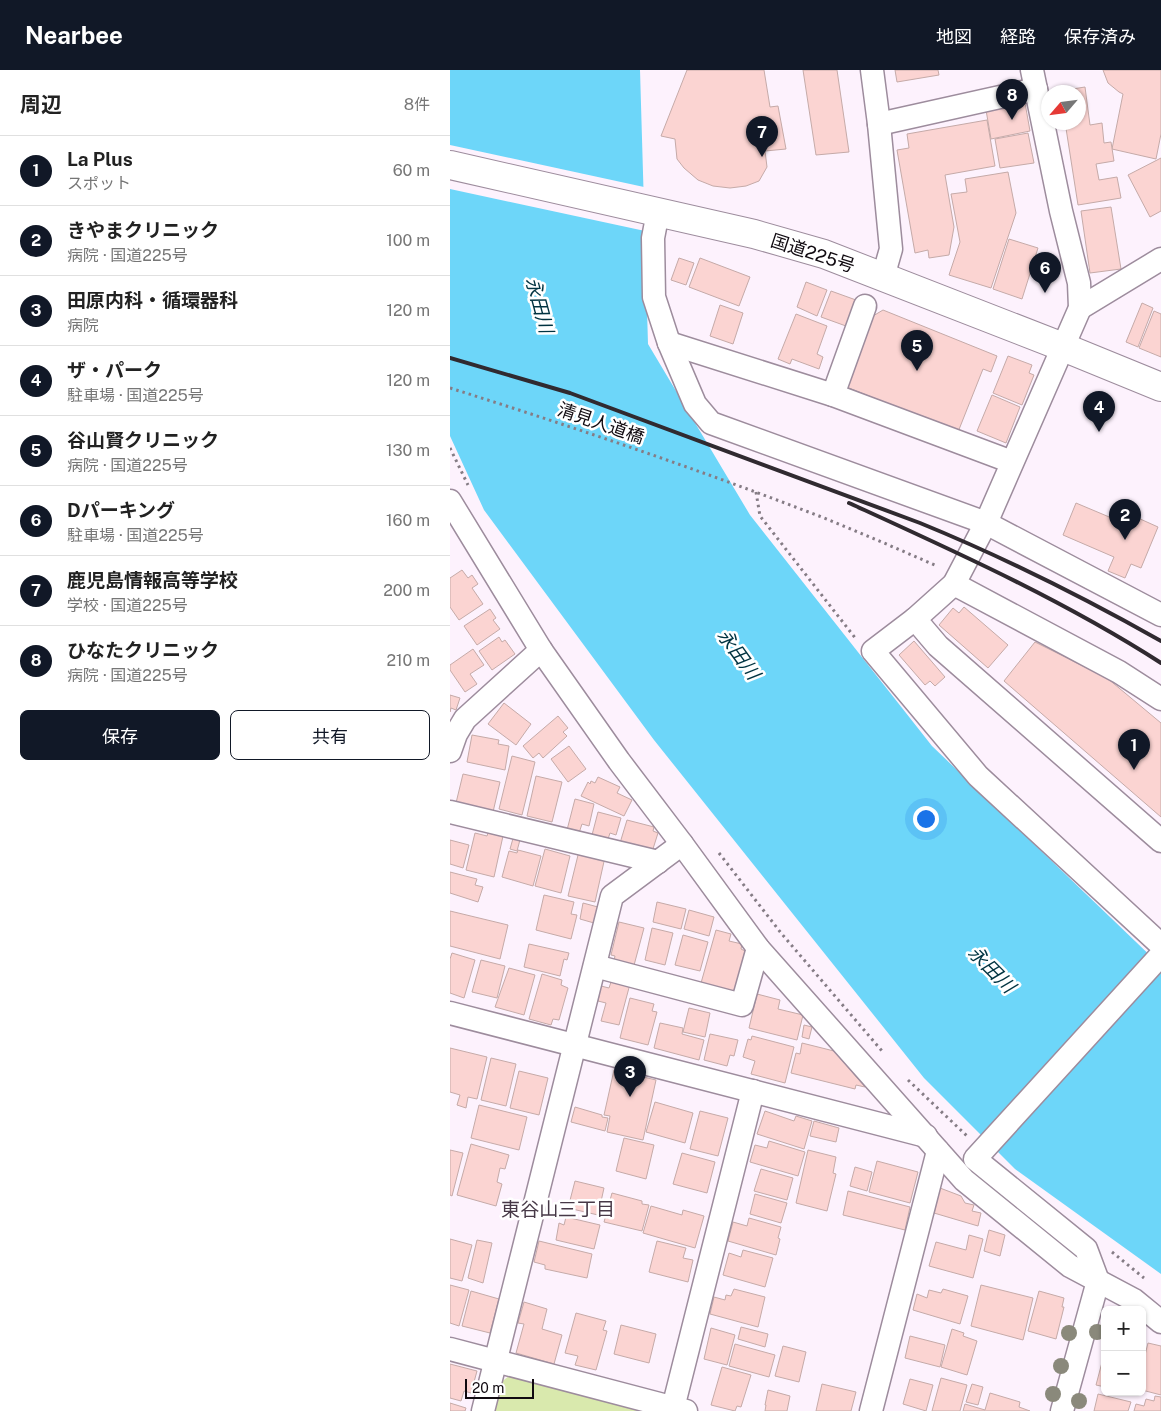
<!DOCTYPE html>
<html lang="ja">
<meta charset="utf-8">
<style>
body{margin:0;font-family:"Public Sans","Noto Sans JP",sans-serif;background:#f6f6f6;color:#222}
.controls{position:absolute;right:15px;bottom:15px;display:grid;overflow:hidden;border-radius:8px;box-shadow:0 1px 4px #0004}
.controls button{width:45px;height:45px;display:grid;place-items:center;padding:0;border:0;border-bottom:1px solid #e0e0e0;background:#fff;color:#222;font:25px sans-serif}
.compass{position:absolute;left:591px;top:15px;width:45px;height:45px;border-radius:50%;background:#fff;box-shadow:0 1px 4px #0004;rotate:242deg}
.scale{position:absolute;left:15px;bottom:12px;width:69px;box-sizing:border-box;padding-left:5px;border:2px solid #100a10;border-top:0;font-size:14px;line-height:18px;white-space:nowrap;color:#100a10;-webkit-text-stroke:4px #fff;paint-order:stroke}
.you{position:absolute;left:475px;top:748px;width:18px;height:18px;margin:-12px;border:4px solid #fff;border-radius:50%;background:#1a73e8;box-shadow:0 0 0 8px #1a73e833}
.badge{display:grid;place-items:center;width:32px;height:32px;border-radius:50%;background:#111827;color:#fff;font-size:16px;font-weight:700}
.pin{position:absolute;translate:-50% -41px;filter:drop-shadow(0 1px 2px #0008)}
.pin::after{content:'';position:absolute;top:26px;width:18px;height:15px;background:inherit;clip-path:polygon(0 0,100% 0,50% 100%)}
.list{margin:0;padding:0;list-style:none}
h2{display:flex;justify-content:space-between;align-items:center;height:65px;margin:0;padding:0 20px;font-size:21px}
h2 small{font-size:16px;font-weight:400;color:#767676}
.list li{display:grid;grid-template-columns:32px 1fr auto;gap:15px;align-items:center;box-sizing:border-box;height:70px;padding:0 20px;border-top:1px solid #e0e0e0}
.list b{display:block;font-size:19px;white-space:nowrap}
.list p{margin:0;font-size:16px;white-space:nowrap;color:#767676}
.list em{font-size:16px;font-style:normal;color:#767676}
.actions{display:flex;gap:10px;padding:15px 20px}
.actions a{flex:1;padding:11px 0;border:1px solid #111827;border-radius:8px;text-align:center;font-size:18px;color:#111827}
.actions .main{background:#111827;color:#fff}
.map{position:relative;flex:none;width:711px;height:1341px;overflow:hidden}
header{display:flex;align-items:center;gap:30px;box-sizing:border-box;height:70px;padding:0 25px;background:#111827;color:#fff}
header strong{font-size:24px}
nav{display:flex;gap:28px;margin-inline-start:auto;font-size:18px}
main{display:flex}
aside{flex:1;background:#fff}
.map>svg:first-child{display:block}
</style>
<header>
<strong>Nearbee</strong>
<nav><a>地図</a><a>経路</a><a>保存済み</a></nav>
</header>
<main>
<aside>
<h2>周辺<small>8件</small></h2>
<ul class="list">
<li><span class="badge">1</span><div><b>La Plus</b><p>スポット</p></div><em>60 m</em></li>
<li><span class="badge">2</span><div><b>きやまクリニック</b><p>病院 · 国道225号</p></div><em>100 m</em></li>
<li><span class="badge">3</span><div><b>田原内科・循環器科</b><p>病院</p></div><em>120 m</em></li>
<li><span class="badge">4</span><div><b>ザ・パーク</b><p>駐車場 · 国道225号</p></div><em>120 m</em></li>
<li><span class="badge">5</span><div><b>谷山賢クリニック</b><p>病院 · 国道225号</p></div><em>130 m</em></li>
<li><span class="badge">6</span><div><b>Dパーキング</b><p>駐車場 · 国道225号</p></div><em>160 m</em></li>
<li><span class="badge">7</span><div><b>鹿児島情報高等学校</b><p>学校 · 国道225号</p></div><em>200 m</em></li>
<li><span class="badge">8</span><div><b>ひなたクリニック</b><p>病院 · 国道225号</p></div><em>210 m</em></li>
</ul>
<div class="actions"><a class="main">保存</a><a>共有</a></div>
</aside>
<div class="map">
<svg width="711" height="1341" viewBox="0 0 711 1341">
<rect width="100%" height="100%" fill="#fdf2fd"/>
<path fill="#d9e9ad" d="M59 1306 189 1341H43L50 1313Z"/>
<path fill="#6dd6f9" d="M0 0H190L198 274 300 445 482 676 711 896V1204L565 1099 474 1008 204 670 34 440 0 366Z"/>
<path fill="#fdf2fd" d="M0 75 194 117 195 161 0 119Z"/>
<g fill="#fbd4d2" stroke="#c5aaa8">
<path d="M237 0H314L320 37 328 36 336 79 315 81 317 97 309 111 296 116 280 118 263 116 248 110 234 98 227 89 225 69 211 66Z"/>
<path d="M353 0H387L399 82 366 85Z"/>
<path d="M445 0H488L489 5 447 12Z"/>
<path d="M653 0H711V64L706 89 662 79 673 24 669 22 658 13Z"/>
<path d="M635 17 640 55 652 53 654 73 661 72 664 91 646 94 649 110 667 107 671 128 628 135 615 52H628V22H611L610 21Z"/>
<path d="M575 33 580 61 541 69 536 40Z"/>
<path d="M537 50 545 96 495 105 504 157 499 185 479 188 478 180 465 183 447 80 459 78 457 64Z"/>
<path d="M578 63 584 93 550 98 545 69Z"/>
<path d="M711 88V141L700 147 678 105Z"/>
<path d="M558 102 566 143 541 218 499 205 510 172 501 124 517 122 515 109Z"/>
<path d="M661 137 671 199 640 203 631 141Z"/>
<path d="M559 169 588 178 572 229 543 219Z"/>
<path d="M229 188 244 193 236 215 221 210Z"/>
<path d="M250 188 300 207 289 236 239 217Z"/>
<path d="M356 212 377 220 367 246 347 237Z"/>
<path d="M381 221 406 230 396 256 371 247Z"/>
<path d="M692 233 703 238 688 277 676 272Z"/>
<path d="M270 235 293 243 283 274 260 266Z"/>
<path d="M433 240 547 286 541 302 533 299 508 362 394 316 423 246Z"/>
<path d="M704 241 711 244V287L689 278Z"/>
<path d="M346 244 377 256 367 284 373 287 369 299 342 289 340 294 328 289Z"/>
<path d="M558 286 582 295 579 303 584 305 572 335 543 323Z"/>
<path d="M542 325 570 337 556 373 527 361Z"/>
<path d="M626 433 683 457 688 448 708 457 691 498 681 494 675 508 658 501 664 487 613 465Z"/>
<path d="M12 500 18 508 22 505 28 514 22 518 33 534 9 550 0 537V508Z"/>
<path d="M514 537 558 575 538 598 489 555 503 538 509 543Z"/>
<path d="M40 539 46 548 43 550 50 559 27 575 14 556Z"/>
<path d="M49 567 52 572 55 570 65 584 42 600 29 581Z"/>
<path d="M464 571 495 607 485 616 480 611 475 615 449 585Z"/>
<path d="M585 572 657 608 711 653V747L554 611Z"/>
<path d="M23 579 34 595 20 604 27 614 15 622 0 600V595Z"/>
<path d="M0 625 10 628 6 640 1 638 0 642Z"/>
<path d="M54 633 81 654 66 675 38 654Z"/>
<path d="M108 646 118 658 113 662 117 666 93 688 89 683 83 688 73 676Z"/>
<path d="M22 665 49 670 48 674 59 676 55 700 17 692Z"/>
<path d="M119 676 136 699 118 712 101 689Z"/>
<path d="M62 686 85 692 72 745 49 739Z"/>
<path d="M13 704 50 712 43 742 6 733Z"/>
<path d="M86 706 112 712 102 752 77 746Z"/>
<path d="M148 707 170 717 167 723 182 730 174 746 131 726 138 712 140 714 141 711 145 713Z"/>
<path d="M125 729 144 734 139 756 132 754 129 763 117 760Z"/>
<path d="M148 742 171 748 166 765 160 763 158 769 142 765Z"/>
<path d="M177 750 204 757 203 761 208 763 202 782 170 773Z"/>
<path d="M25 763 37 766 38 763 53 766 44 807 16 800Z"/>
<path d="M64 765 71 766 67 781 60 779Z"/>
<path d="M0 770 19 775 13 798 0 794Z"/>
<path d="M95 779 120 786 111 823 85 816Z"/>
<path d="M68 780 91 786 83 816 52 807 59 781 67 783Z"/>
<path d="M129 781 155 787 145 832 118 826Z"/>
<path d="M0 802 27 809 25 815 33 817 28 832 0 823Z"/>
<path d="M94 825 124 832 121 844 127 845 121 869 86 860Z"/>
<path d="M207 832 236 839 231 859 203 852Z"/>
<path d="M133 833 148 837 144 853 130 849Z"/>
<path d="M239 840 264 847 259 866 234 859Z"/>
<path d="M0 841 58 855 50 889 0 876Z"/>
<path d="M169 852 194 858 183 899 163 894 165 886 161 885Z"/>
<path d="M202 858 223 863 215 895 195 890Z"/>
<path d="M266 860 281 864 279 871 292 874 291 879 295 881 291 896H295L289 918 282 921 251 913Z"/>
<path d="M233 865 258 872 250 901 225 895Z"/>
<path d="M79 874 119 883 117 890 114 889 110 906 74 897Z"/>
<path d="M2 883 25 890 14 928 0 923V889Z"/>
<path d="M31 890 55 896 47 928 22 922Z"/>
<path d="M59 898 85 905 74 945 45 937Z"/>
<path d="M92 904 112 910 111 915 118 918 109 950 103 949 101 955 79 949Z"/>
<path d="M162 909 180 914 169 955 151 951 156 933 148 931 151 916 159 918Z"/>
<path d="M307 924 330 930 328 939 353 945 347 970 299 958Z"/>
<path d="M180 928 204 934 202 941 207 942 198 975 170 968Z"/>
<path d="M239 938 260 943 255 967 233 962Z"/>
<path d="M210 953 233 958 232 964 254 970 249 990 204 978Z"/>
<path d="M354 955 362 957 359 969 352 967Z"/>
<path d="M260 964 288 970 284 986 280 985 277 996 254 990Z"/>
<path d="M302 966 344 977 335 1013 301 1004 305 991 293 987 298 969 301 970Z"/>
<path d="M352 973 384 981 415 1017 406 1015 405 1019 341 1003 346 983 350 984Z"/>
<path d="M0 978 37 987 27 1029 18 1027 16 1038 7 1035 10 1025 0 1022Z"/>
<path d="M41 988 66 994 56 1036 31 1030Z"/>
<path d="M164 1000 206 1010 193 1070 157 1062 160 1046 154 1045Z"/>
<path d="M69 1001 98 1008 89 1045 60 1038Z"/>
<path d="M205 1032 243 1043 235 1073 196 1062Z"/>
<path d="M29 1035 77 1047 69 1080 21 1068Z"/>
<path d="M125 1037 152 1045V1047L158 1048 155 1061 121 1052Z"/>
<path d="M250 1041 278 1048 268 1086 240 1079Z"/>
<path d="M315 1041 344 1051 346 1046 362 1051 354 1079 307 1064Z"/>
<path d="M364 1051 389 1058 386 1072 360 1066Z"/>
<path d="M174 1068 204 1075 196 1109 166 1101Z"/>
<path d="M319 1071 355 1082 348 1106 300 1092 305 1075 317 1078Z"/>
<path d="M21 1074 59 1085 55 1099 50 1098 47 1112 52 1114 46 1136 7 1125Z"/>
<path d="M0 1080 13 1083 2 1126 0 1125Z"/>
<path d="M358 1080 386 1087 383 1103 386 1104 377 1141 346 1133Z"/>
<path d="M232 1083 265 1092 257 1123 223 1114Z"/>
<path d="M427 1091 468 1102 460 1133 419 1122Z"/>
<path d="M405 1097 422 1102 417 1121 400 1116Z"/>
<path d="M311 1099 343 1108 337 1130 304 1121Z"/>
<path d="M125 1111 154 1118 148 1145 118 1138Z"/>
<path d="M490 1118 511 1126 515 1133 524 1135 522 1141 531 1143 528 1156 484 1143Z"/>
<path d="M398 1121 460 1137 455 1160 393 1145Z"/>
<path d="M162 1123 192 1131V1134L199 1135 192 1161 154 1152Z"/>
<path d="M305 1124 337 1133 331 1153 300 1144Z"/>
<path d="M201 1136 232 1145 233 1140 254 1146 245 1178 193 1163Z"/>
<path d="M116 1147 150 1155 144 1179 106 1170 109 1153 114 1155Z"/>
<path d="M299 1148 331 1157 328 1168 330 1169 326 1185 278 1171 283 1152 297 1156Z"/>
<path d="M539 1160 555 1165 550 1186 534 1181Z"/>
<path d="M519 1165 533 1169 523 1208 479 1196 486 1172 516 1180Z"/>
<path d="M0 1169 22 1175 12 1211 0 1208Z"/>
<path d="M27 1170 42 1173 33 1213 18 1208Z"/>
<path d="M89 1171 142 1184 137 1208 95 1199V1195L84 1192Z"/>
<path d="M207 1171 236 1178 233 1188 243 1190 238 1212 199 1202Z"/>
<path d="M293 1180 323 1188 315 1217 273 1205 279 1183 291 1187Z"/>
<path d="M0 1215 19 1220 9 1256 0 1253Z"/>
<path d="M531 1215 583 1228 573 1270 521 1256Z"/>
<path d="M284 1219 315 1227 308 1257 260 1244 264 1227 275 1230 276 1225 281 1226Z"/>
<path d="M493 1219 518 1226 510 1254 463 1240 467 1224 477 1228 479 1220 491 1223Z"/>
<path d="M21 1221 49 1229 40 1263 12 1256Z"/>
<path d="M589 1221 614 1228 612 1237H614L606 1269 578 1261Z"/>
<path d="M74 1232 97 1239 92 1259 112 1265 104 1294 66 1283 74 1254 68 1253Z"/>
<path d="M126 1243 156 1251 153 1260 157 1261 146 1300 125 1295 128 1286 115 1283Z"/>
<path d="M171 1255 206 1264 199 1293 164 1284Z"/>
<path d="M291 1257 318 1264 315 1277 288 1269Z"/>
<path d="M261 1258 285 1265 277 1295 254 1289Z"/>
<path d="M502 1259 514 1263 513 1266 527 1271 517 1305 491 1297Z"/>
<path d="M460 1266 495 1275 490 1297 455 1288Z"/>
<path d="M698 1273 711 1276V1325L692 1320V1297Z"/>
<path d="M285 1274 325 1285 319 1307 279 1296Z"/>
<path d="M333 1276 356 1282 349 1312 325 1306Z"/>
<path d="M655 1281V1317L646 1315Z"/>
<path d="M0 1294 27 1301 21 1323 14 1321 11 1331 0 1328Z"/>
<path d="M272 1297 301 1305 291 1337 287 1336 285 1341 261 1335Z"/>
<path d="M491 1308 517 1315 510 1341H482Z"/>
<path d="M460 1309 483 1315 476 1341 453 1334Z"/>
<path d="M372 1314 406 1322 401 1341H366Z"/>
<path d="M522 1314 533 1317 528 1335 516 1332Z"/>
<path d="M318 1320 340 1326 337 1341H315L316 1335H315Z"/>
<path d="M540 1323 570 1332 569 1337 580 1341H513L515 1334 535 1340Z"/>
<path d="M648 1324 681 1332 678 1341H644Z"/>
<path d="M705 1326 711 1327V1341H684L686 1334 694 1336 696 1329 704 1331Z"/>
<path d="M0 1333 16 1338 15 1341H0Z"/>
</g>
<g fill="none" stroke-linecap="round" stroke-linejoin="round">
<g stroke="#9d8c9d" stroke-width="25">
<g id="minor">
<path d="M422 0 429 54 441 179 433 207"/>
<path d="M582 0 611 141 629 213 630 238 536 453 504 514 465 549 488 576 711 771"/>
<path d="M429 54 586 19"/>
<path d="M208 142 203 168 204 227 219 273 245 334 261 353 536 453 711 545"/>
<path d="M630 238 711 189"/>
<path d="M219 273 383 325 562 392"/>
<path d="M383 325 415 236"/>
<path d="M0 431 91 580 169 691 232 774 308 878 514 1110 620 1196 684 1230 711 1252"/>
<path d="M504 514 669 602 711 629"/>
<path d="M465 549 423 581 528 706 711 875"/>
<path d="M0 681 6 664 15 649 91 580"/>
<path d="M0 742 208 792"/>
<path d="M145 896 292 935 308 878"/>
<path d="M0 943 476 1066"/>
<path d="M0 1279 236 1341"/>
<path d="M223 1338 303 1021"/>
<path d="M33 1341 162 826 232 774"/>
<path d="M421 1341 488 1081"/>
<path d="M612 1341 648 1211 636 1179 525 1089 711 885"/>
</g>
</g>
<g stroke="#9d8c9d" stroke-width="30">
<path id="highway" d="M0 95 304 164 374 184 613 277 711 317"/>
</g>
<g stroke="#857c85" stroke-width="3" stroke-dasharray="2.5 4" stroke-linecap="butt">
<path d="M0 318C124 357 247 399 369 446 409 462 448 479 487 496"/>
<path d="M0 378 18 415"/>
<path d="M306 422 310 446 406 569"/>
<path d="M269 783 331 863 432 981"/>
<path d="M458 1010 517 1066"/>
<path d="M662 1182 694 1208"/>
</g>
<use href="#minor" stroke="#fff" stroke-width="22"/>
<use href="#highway" stroke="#fff" stroke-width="28"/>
<g stroke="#302a30" stroke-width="4">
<path d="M0 288 120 323 470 453C553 487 633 527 711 571"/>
<path d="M399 433C506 482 613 530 711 593"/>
</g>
</g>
<g fill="#8a897b">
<circle cx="647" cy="1262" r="8"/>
<circle cx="619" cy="1263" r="8"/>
<circle cx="611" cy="1296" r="8"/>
<circle cx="603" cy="1324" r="8"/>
<circle cx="629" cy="1331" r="8"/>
</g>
<g text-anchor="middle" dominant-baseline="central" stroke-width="5" stroke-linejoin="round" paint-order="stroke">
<g font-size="18" fill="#100a10" stroke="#fff">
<text transform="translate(363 183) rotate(18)">国道225号</text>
<text transform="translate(151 353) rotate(19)">清見人道橋</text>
</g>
<g font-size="19" font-style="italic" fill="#003341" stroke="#fff">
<text transform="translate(90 235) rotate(75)">永田川</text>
<text transform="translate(289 584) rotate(54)">永田川</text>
<text transform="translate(542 899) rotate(45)">永田川</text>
</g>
<g font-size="19" fill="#473947" stroke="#fff">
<text x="108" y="1139">東谷山三丁目</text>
</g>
</g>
</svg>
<div class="controls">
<button>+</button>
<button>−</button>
</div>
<svg class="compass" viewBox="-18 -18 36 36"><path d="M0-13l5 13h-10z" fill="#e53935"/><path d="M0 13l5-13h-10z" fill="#767676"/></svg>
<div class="scale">20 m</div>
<div class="you"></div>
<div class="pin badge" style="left:684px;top:700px">1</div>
<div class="pin badge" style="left:675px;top:470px">2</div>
<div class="pin badge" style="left:180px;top:1027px">3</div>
<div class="pin badge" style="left:649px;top:362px">4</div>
<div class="pin badge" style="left:467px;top:301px">5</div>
<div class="pin badge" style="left:595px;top:223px">6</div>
<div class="pin badge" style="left:312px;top:87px">7</div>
<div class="pin badge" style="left:562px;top:50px">8</div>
</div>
</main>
